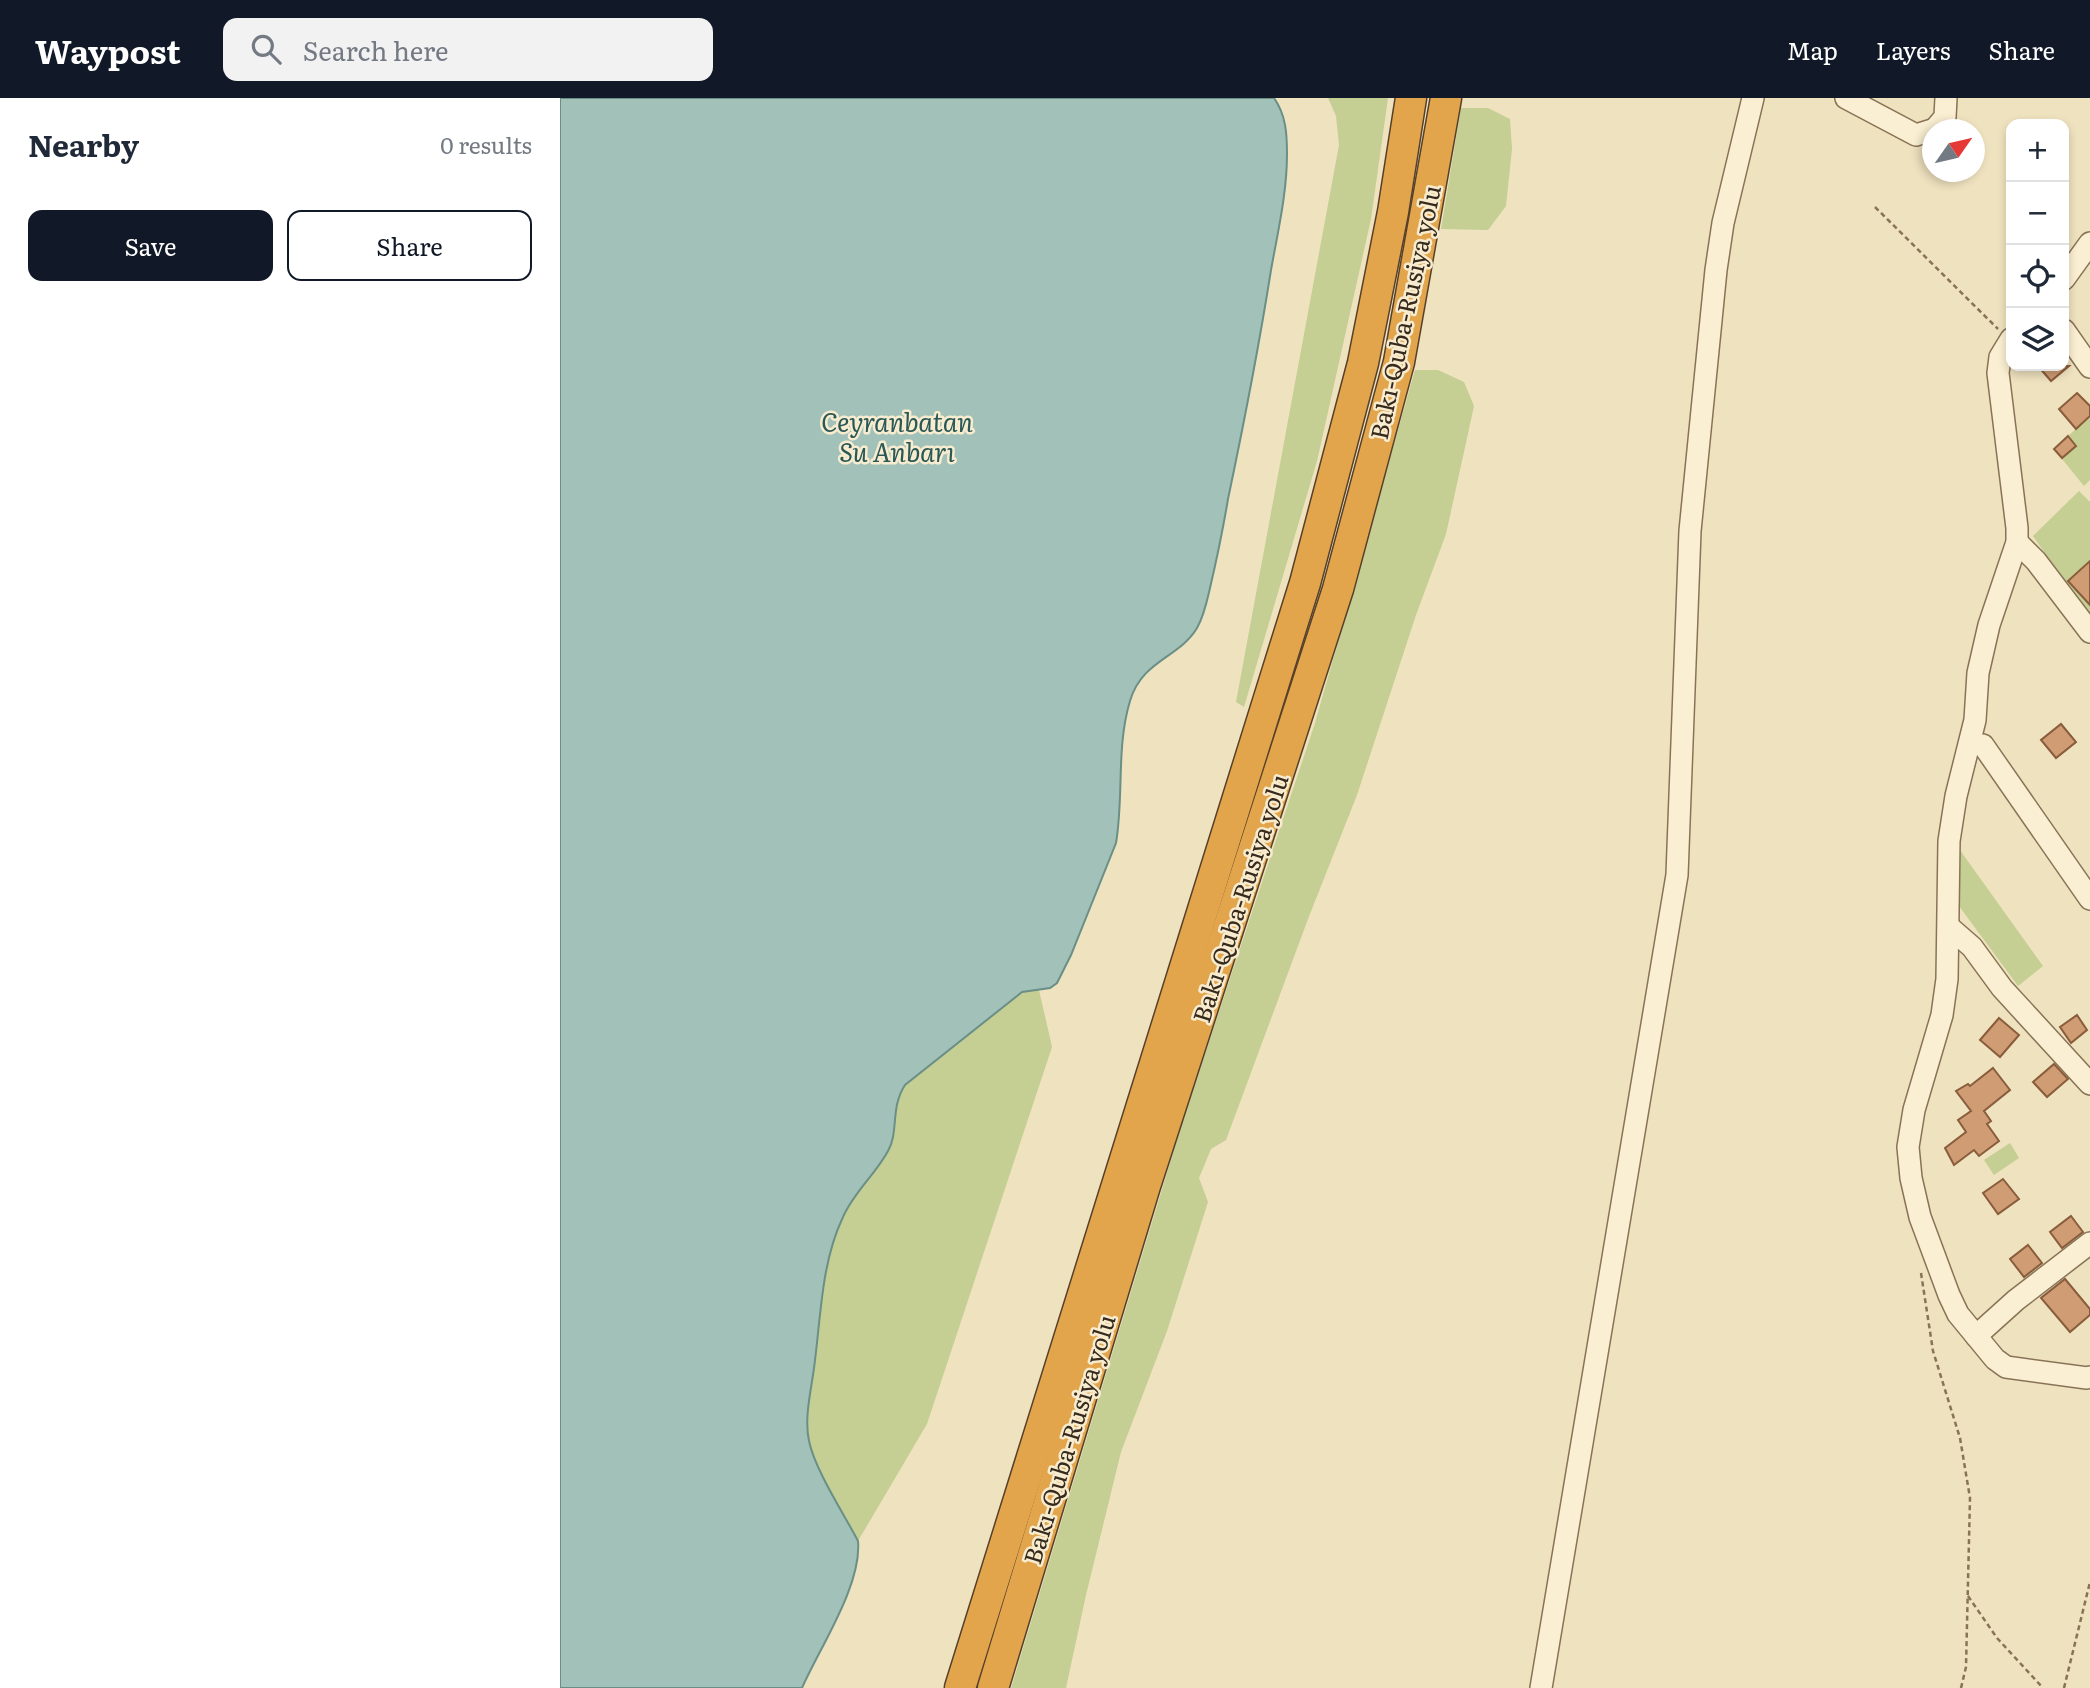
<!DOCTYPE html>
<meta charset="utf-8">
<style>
body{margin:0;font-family:Literata,serif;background:#f2f2f3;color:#1f2937}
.controls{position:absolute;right:21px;top:21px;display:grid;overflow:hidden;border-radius:14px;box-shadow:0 4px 10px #0003}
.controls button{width:63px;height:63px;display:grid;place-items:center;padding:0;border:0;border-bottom:2px solid #e0e1e3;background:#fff;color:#1f2937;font:35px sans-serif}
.compass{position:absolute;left:1362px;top:21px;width:63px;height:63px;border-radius:50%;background:#fff;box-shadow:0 4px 10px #0003;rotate:56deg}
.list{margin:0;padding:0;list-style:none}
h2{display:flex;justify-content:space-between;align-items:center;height:91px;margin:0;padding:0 28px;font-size:30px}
h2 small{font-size:23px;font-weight:400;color:#747a83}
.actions{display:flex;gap:14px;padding:21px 28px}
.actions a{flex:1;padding:16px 0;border:2px solid #111827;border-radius:14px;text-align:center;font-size:24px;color:#111827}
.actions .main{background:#111827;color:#fff}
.icon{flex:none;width:38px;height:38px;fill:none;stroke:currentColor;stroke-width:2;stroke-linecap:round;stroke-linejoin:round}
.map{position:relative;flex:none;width:1530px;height:1590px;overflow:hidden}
header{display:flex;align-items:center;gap:42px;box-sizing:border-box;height:98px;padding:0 35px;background:#111827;color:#fff}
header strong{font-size:33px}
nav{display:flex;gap:38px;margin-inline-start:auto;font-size:24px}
.search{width:490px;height:63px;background:#f2f2f3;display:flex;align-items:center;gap:18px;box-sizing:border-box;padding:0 24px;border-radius:14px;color:#747a83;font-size:26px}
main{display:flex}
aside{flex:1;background:#fff}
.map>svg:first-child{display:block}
</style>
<header>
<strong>Waypost</strong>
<div class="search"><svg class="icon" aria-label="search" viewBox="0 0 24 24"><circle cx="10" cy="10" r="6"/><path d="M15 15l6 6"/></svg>Search here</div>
<nav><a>Map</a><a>Layers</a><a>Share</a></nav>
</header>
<main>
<aside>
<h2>Nearby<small>0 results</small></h2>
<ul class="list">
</ul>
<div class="actions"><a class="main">Save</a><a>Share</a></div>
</aside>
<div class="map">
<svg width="1530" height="1590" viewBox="0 0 1530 1590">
<rect width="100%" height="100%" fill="#efe2bf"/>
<g fill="#c5ce93">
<path d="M768 0H828L811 121 757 363 684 609 676 604 779 47 776 18Z"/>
<path d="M901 10H928L950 21 952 51 946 108 928 132 881 131Z"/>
<path d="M855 272H878L904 284 914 308 886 436 856 517 797 697 748 821 666 1042 651 1051 639 1080 648 1104 607 1233 561 1354 526 1497 506 1590H451L623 1022 755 625Z"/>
<path d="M1530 318V382L1524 388 1494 351Z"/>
<path d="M1519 393 1530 404V519L1473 438Z"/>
<path d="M1397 748 1483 868 1458 888 1399 808Z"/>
<path d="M470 892H479L492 949 367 1326 298 1443C284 1416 255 1372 249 1343 244 1320 251 1293 254 1269 260 1219 261 1165 283 1119 294 1094 315 1077 328 1053 339 1034 330 1010 345 988L462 894Z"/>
<path d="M1450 1045 1459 1060 1434 1077 1424 1062Z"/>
</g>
<path fill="#a2c1b9" stroke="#698f87" stroke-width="2" d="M0 0H714C726 17 727 36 727 56 727 95 718 133 711 172 699 248 684 325 668 401 663 431 657 460 650 490 647 503 644 518 637 530 619 560 582 562 570 603 556 649 564 698 556 745L511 857 497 885 490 890 462 894 345 987C330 1010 339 1034 328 1053 315 1077 294 1094 283 1119 261 1165 261 1219 254 1270 251 1293 244 1320 249 1343 255 1372 284 1416 298 1443 302 1487 260 1549 242 1590H0Z"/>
<g fill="#cf9c73" stroke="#895c3c" stroke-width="2">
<path d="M1478 268H1509L1491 283Z"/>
<path d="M1517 295 1530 308V318L1516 331 1499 311Z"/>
<path d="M1508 338 1516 348 1502 360 1494 351Z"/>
<path d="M1530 463V507L1508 483Z"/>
<path d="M1501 626 1516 644 1496 660 1481 642Z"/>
<path d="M1517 917 1527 932 1511 945 1500 929Z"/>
<path d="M1439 920 1459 937 1440 959 1420 942Z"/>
<path d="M1494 966 1508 981 1487 999 1473 984Z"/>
<path d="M1433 970 1450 992 1424 1013 1431 1023 1427 1026 1439 1043 1419 1058 1414 1052 1394 1067 1385 1050 1406 1034 1398 1022 1411 1013 1396 993 1408 986 1410 988Z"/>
<path d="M1443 1081 1459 1101 1438 1116 1423 1095Z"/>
<path d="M1511 1118 1523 1134 1502 1150 1490 1134Z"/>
<path d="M1468 1147 1482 1165 1464 1179 1450 1161Z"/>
<path d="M1505 1181 1530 1211V1217L1510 1234 1481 1200Z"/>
</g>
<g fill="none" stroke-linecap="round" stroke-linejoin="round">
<g stroke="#897357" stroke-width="24">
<g id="minor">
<path d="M1286 0 1356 37 1372 32"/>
<path d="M1374 32 1385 19 1386 0"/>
<path d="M1504 181 1530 145"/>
<path d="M1504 232 1530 269"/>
<path d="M1451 241 1440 259 1438 275 1457 430V444L1429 527 1418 575 1415 622 1396 698 1389 743 1387 881 1382 917 1354 1012 1348 1049 1351 1080 1360 1119 1389 1197 1398 1216 1435 1261 1446 1269 1527 1280 1530 1279"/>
<path d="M1457 444 1476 463 1530 534"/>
<path d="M1423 647 1530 801"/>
<path d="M1389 829 1412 849 1442 890 1530 986"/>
<path d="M1416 1238 1456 1202 1530 1145"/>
<path d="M981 1590 1117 777 1130 433 1156 172 1163 125 1193 0"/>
</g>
</g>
<g stroke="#56402b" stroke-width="33">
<g id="highway">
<path d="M400 1590 745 485 803 265 833 114 851 0"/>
<path d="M433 1590 585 1088 778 491 839 264 886 0"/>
</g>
</g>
<g stroke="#897357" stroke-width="2.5" stroke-dasharray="5 3.5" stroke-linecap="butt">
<path d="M1315 109 1438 231"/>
<path d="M1361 1175 1373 1253 1400 1340 1410 1400 1406 1569 1401 1590"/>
<path d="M1408 1498 1437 1540 1483 1590"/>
<path d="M1504 1590 1530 1484"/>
</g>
<use href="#minor" stroke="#faefd2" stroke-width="21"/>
<use href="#highway" stroke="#e3a54b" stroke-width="30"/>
</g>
<g text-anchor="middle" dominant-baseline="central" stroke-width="5" stroke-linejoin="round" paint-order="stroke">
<g font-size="24" fill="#372a1c" stroke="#f7eccf">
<text transform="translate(844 214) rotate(-78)">Bakı-Quba-Rusiya yolu</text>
<text transform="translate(679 800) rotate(-72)">Bakı-Quba-Rusiya yolu</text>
<text transform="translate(508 1341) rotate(-73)">Bakı-Quba-Rusiya yolu</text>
</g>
<g font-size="26" font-style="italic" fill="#2a5856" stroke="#f7eccf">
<text x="337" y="322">Ceyranbatan<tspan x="337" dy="30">Su Anbarı</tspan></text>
</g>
</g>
</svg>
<div class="controls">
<button>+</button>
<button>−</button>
<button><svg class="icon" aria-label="locate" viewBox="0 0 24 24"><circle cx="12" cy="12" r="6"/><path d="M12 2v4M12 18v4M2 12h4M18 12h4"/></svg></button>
<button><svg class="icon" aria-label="layers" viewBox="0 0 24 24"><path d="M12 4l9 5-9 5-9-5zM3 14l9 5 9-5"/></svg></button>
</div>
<svg class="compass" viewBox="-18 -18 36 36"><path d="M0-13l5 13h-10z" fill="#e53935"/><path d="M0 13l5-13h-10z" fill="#747a83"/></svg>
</div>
</main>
